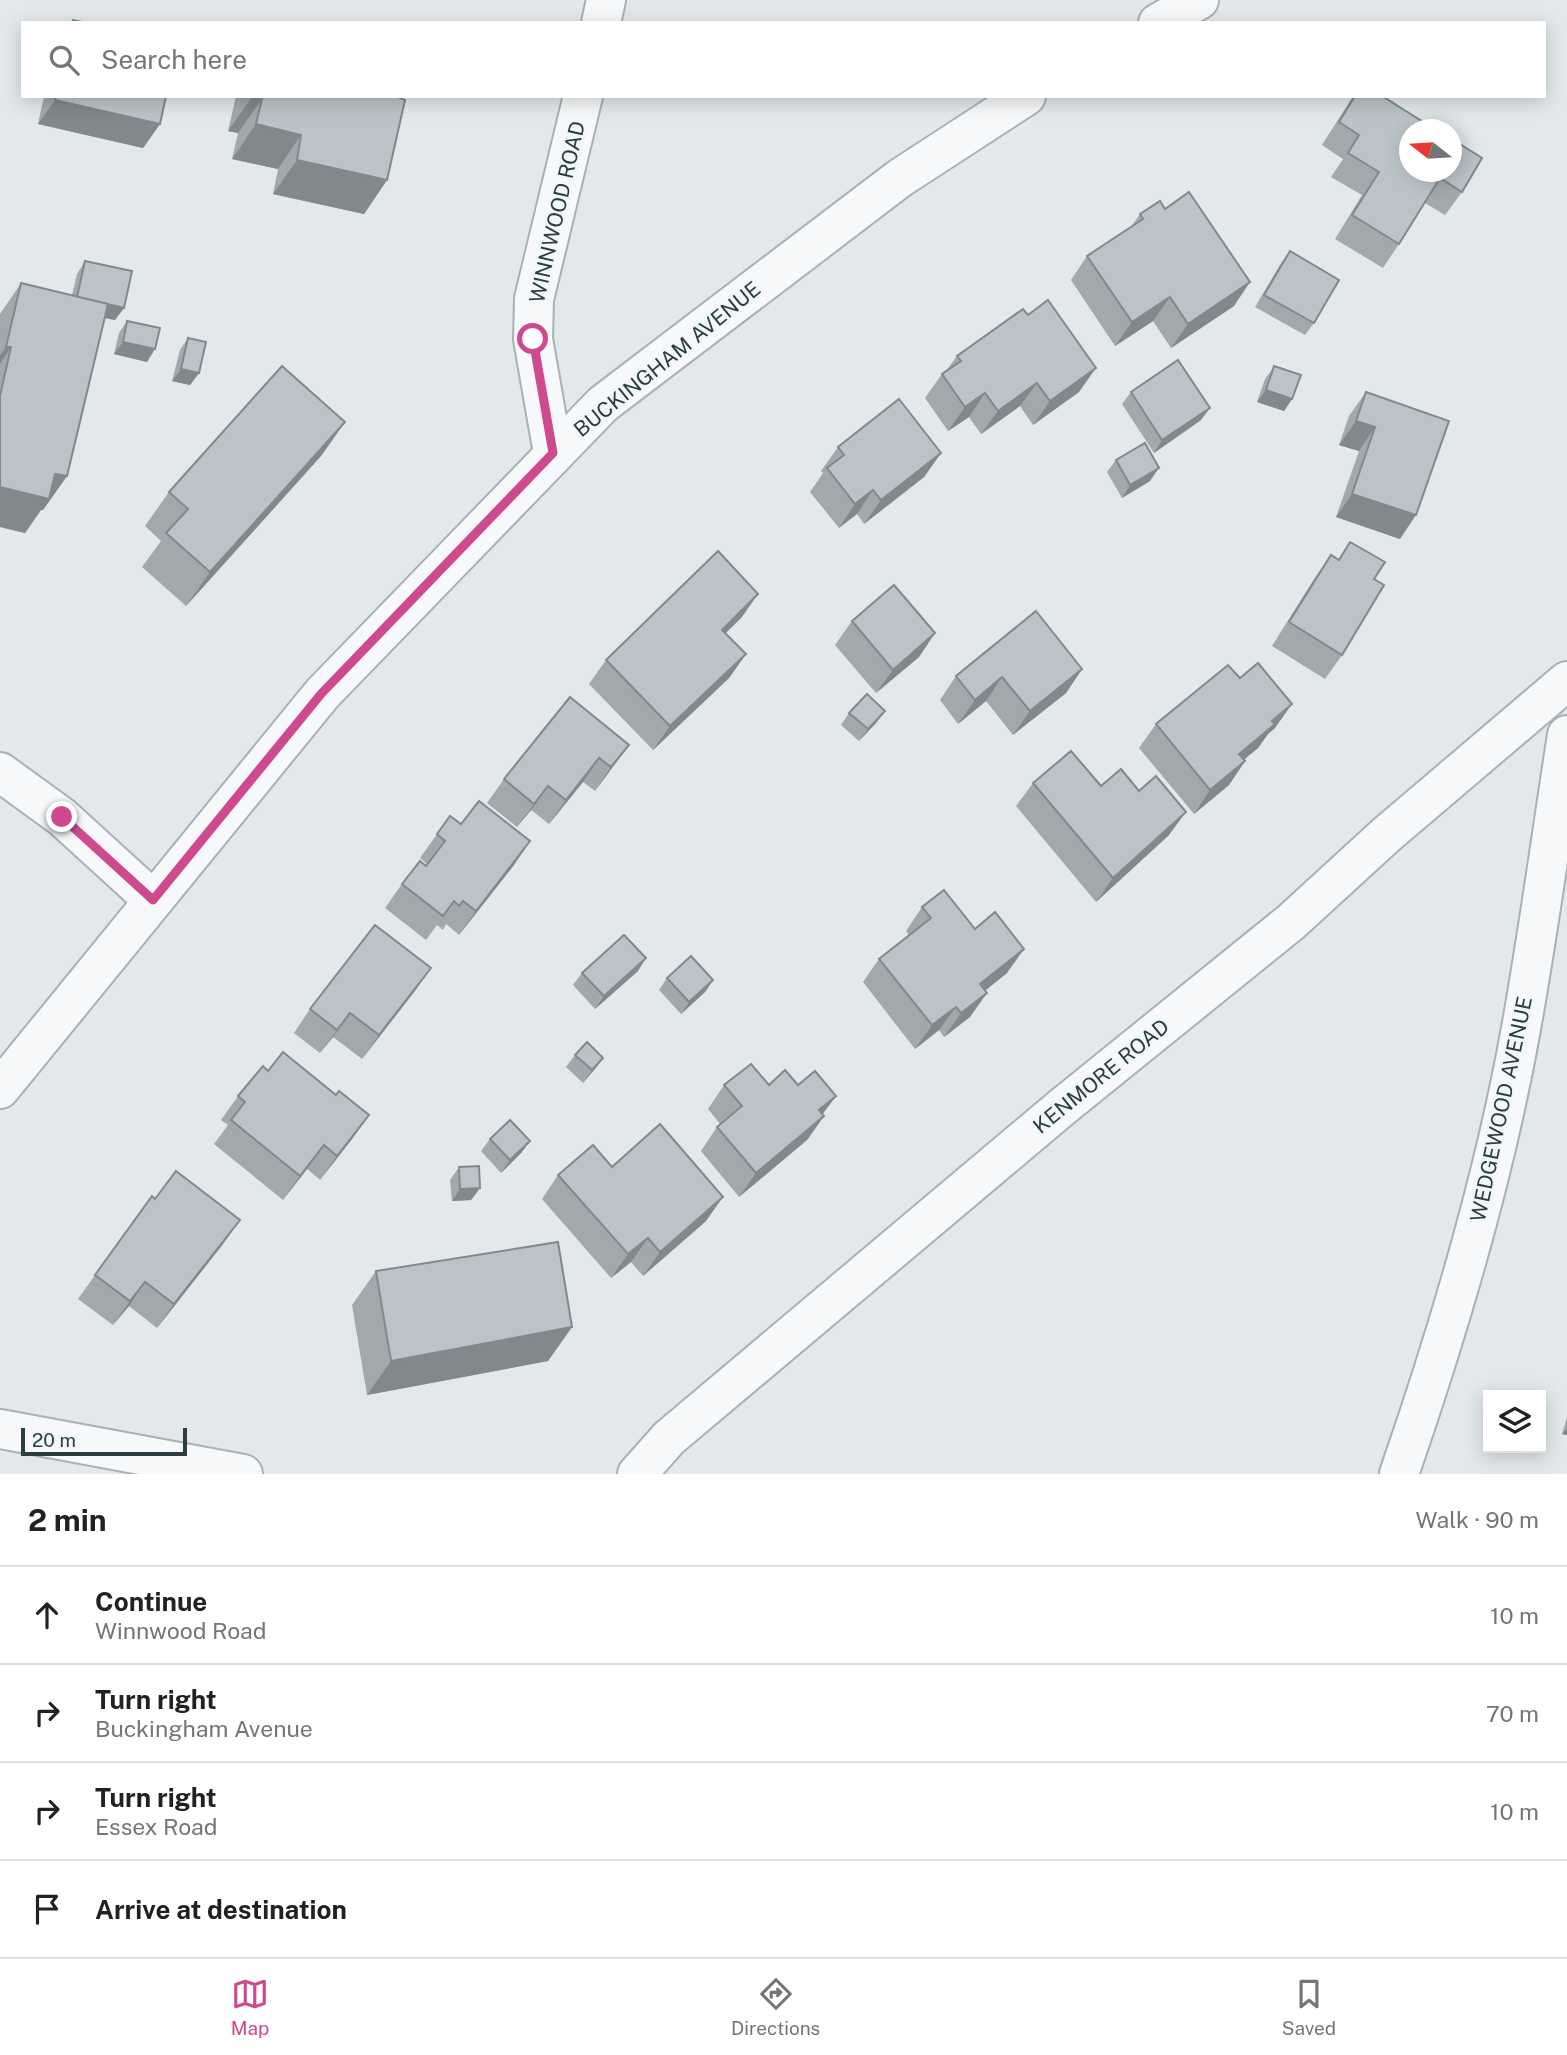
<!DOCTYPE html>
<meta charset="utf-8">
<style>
body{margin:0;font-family:"Public Sans",sans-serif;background:#f6f6f6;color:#202124}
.controls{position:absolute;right:21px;bottom:21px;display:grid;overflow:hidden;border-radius:0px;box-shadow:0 4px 18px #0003}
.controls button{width:63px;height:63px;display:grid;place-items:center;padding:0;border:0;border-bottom:2px solid #e0e0e0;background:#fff;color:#202124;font:35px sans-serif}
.compass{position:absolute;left:1399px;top:119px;width:63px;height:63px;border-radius:50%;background:#fff;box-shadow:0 4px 18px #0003;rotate:287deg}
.scale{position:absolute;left:21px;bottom:18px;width:166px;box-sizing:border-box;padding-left:7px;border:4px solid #2a3d43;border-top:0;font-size:19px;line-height:24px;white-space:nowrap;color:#2a3d43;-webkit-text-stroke:5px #f2f7f8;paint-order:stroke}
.stop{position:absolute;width:21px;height:21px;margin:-16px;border:5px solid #cf498e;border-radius:50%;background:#fff}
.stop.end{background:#cf498e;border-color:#fff;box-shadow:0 2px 7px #0008}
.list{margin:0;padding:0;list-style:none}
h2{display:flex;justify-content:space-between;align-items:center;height:91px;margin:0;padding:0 28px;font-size:30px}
h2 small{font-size:23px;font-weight:400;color:#757577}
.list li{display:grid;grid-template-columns:46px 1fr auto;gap:21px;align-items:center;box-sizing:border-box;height:98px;padding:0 28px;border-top:2px solid #e0e0e0}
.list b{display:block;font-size:26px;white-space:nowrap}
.list p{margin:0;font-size:23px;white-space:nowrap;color:#757577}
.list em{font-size:23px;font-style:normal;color:#757577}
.icon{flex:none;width:38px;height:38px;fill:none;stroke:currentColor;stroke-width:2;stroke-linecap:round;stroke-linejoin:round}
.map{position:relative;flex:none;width:1567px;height:1474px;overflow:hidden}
.search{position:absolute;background:#fff;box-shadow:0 4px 18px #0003;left:21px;right:21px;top:21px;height:77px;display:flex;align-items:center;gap:18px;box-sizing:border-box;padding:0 24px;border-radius:0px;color:#757577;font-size:26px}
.sheet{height:483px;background:#fff}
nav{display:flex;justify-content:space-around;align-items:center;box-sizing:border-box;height:98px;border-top:2px solid #e0e0e0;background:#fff;font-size:19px;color:#757577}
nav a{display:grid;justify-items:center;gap:4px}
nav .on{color:#cf498e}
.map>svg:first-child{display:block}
</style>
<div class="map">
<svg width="1567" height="1474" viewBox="0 0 1567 1474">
<rect width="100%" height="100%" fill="#e3e9eb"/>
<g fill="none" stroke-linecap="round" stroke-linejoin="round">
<g stroke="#a8b2b5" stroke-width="42">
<g id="street">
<path d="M601 23 606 0"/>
<path d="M1158 23 1199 0"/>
<path d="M553 453 533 339 534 299 583 96"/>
<path d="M0 772 62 817 153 900"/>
<path d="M0 1089 322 694 603 404 900 178 1026 96"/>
<path d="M0 1429 243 1474"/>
<path d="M637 1474 669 1438 1061 1108 1291 922 1386 835 1567 681"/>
<path d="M1399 1474C1450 1327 1495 1176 1522 1023 1539 928 1552 831 1567 735"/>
</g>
</g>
<use href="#street" stroke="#f6f8f9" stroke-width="38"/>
</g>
<g fill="#a0a9ac">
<path d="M44 96H166L160 124 143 148 38 124Z"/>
<path d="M236 96H400L387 180 364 214 273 194 278 169 232 159 238 133 228 131Z"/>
<path d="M1353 96H1382L1452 172 1462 192 1445 215 1425 203 1399 244 1383 268 1335 239 1362 195 1331 177 1343 159 1322 145Z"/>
<path d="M1165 209 1234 306 1171 348 1153 321 1115 346 1071 280 1087 256 1131 227 1140 214Z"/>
<path d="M1290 251 1314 323 1305 335 1255 307 1281 263Z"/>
<path d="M85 261 124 308 115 320 105 318 67 476 43 510H41L25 533 0 527V314L21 283 72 295 77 274Z"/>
<path d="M127 321 147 362 114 354 119 333Z"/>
<path d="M188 338 199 373 190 385 172 381 180 350Z"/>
<path d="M957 356 1079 392 1033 425 1020 406 981 434 969 417 948 431 925 398 942 374 946 371Z"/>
<path d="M1274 367 1292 399 1284 411 1257 402 1265 379Z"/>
<path d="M1131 392 1201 420 1154 453 1122 404Z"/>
<path d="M1366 392 1400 539 1336 517 1359 451 1339 445 1349 416Z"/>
<path d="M345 422 321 456 186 606 142 567 161 541 145 526 169 492Z"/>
<path d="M838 447 941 453 924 477 864 524 857 514 839 528 810 492 823 473 821 471Z"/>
<path d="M1116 460 1150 481 1122 498 1107 472Z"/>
<path d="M1350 542 1374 579 1342 655 1325 679 1272 646 1314 579 1331 555 1338 560Z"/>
<path d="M742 617 726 633 746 654 729 678 653 750 589 684 606 660Z"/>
<path d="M852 621 935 633 919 657 876 693 835 645Z"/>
<path d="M1082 669 1066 693 1013 735 986 701 958 724 940 700 956 676Z"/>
<path d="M570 697 612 768 595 791 583 782 549 824 531 810 517 827 487 803 504 779Z"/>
<path d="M885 711 876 723 859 741 841 725 849 713Z"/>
<path d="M1156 724 1275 728 1268 734 1258 748 1244 760 1245 761 1229 785 1194 814 1139 748Z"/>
<path d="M1033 783 1101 786 1169 835 1096 902 1016 806Z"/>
<path d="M450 816 514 865 459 935 446 924 443 930 437 925 426 940 385 908 402 884 427 864 420 858Z"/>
<path d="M922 907 1007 973 985 990 970 1017 944 1037 939 1030 915 1049 863 982 879 959 909 935 906 931Z"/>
<path d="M431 968 414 992 362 1059 333 1037 320 1053 294 1033 310 1009Z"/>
<path d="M638 971 595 1009 573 985 582 973Z"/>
<path d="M667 978 713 980 705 992 681 1014 659 990Z"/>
<path d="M575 1055 603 1058 594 1070 583 1083 566 1067Z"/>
<path d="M268 1071 336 1095 369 1115 352 1139 320 1180 307 1169 283 1200 214 1144 228 1125 221 1120 238 1096Z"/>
<path d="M724 1085H798L836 1096 822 1114 824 1116 807 1140 739 1197 701 1151 717 1127 721 1125 708 1109Z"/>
<path d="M490 1139 530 1141 521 1153 501 1173 481 1151Z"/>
<path d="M459 1167 480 1188 471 1200 452 1201 450 1180Z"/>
<path d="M612 1167 706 1221 643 1276 631 1262 611 1278 542 1199 558 1175Z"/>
<path d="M152 1196 223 1244 157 1328 129 1306 113 1325 78 1299Z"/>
<path d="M376 1271 572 1327 548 1361 367 1395 352 1305Z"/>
<path d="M1567 1417V1435L1562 1434Z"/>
</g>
<g fill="#82898c">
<path d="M252 97 262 99 238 133 228 131Z"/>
<path d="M55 100 160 124 143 148 38 124Z"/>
<path d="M256 124 301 135 278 169 232 159Z"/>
<path d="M297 160 387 180 364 214 273 194Z"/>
<path d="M1250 282 1234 306 1171 348 1188 324Z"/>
<path d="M1170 297 1153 321 1115 346 1132 322Z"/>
<path d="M77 298 124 308 115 320 68 311Z"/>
<path d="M123 342 155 349 147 362 114 354Z"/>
<path d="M6 347H11L0 364V355Z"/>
<path d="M1096 368 1079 392 1033 425 1050 401Z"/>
<path d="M181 369 199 373 190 385 172 381Z"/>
<path d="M1037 383 1020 406 981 434 998 411Z"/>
<path d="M1266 390 1292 399 1284 411 1257 402Z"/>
<path d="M985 393 969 417 948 431 965 407Z"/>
<path d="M1210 408 1201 420 1154 453 1162 440Z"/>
<path d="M1356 421 1375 427 1359 451 1339 445Z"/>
<path d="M345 422 321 456 186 606 210 572Z"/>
<path d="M941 453 924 477 864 524 881 500Z"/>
<path d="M1159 468 1150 481 1122 498 1130 485Z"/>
<path d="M55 474 67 476 43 510H41L25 533 0 527V487Z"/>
<path d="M873 490 857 514 839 528 855 504Z"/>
<path d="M1352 494 1416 515 1400 539 1336 517Z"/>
<path d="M758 594 742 617 705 653 722 630Z"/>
<path d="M935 633 919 657 876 693 893 670Z"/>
<path d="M746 654 729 678 653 750 670 726Z"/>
<path d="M1082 669 1066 693 1013 735 1030 711Z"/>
<path d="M1002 677 986 701 958 724 975 700Z"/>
<path d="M1292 704 1275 728 1268 734 1258 748 1222 777 1239 754 1272 721Z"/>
<path d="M885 711 876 723 859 741 868 729Z"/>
<path d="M629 745 595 791 611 767Z"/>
<path d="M599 758 583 782 549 824 566 800Z"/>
<path d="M1245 761 1229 785 1194 814 1210 790Z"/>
<path d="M548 786 531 810 517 827 534 804Z"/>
<path d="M1186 812 1169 835 1096 902 1113 878Z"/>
<path d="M530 841 514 865 459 935 476 911Z"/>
<path d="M1024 949 1007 973 964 1008 980 984Z"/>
<path d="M646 958 638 971 595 1009 604 996Z"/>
<path d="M431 968 414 992 362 1059 379 1035Z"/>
<path d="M713 980 705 992 681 1014 689 1002Z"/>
<path d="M987 993 970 1017 944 1037 961 1013Z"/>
<path d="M956 1007 939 1030 915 1049 932 1025Z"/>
<path d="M350 1013 333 1037 320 1053 337 1030Z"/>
<path d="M603 1058 594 1070 583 1083 592 1070Z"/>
<path d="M836 1096 819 1119V1110Z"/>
<path d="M369 1115 352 1139 320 1180 337 1156Z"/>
<path d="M824 1116 807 1140 739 1197 756 1173Z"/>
<path d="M530 1141 521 1153 501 1173 510 1160Z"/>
<path d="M324 1145 307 1169 283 1200 300 1176Z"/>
<path d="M480 1188 471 1200 452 1201 460 1189Z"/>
<path d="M723 1197 706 1221 643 1276 660 1252Z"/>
<path d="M240 1220 223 1244 157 1328 174 1304Z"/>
<path d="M648 1238 631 1262 611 1278 628 1254Z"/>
<path d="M145 1282 129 1306 113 1325 130 1301Z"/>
<path d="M572 1327 548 1361 367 1395 391 1361Z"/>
<path d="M1567 1428V1435L1562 1434Z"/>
</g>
<g fill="#bac4c8" stroke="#82898c" stroke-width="2">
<path d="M73 20 86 23H72Z"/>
<path d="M56 96H166L160 124 55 100Z"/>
<path d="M252 96H400V98L405 100 387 180 297 160 301 135 256 124 262 99Z"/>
<path d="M1355 96H1382L1436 130H1410V172H1452V139L1482 158 1462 192 1440 178 1399 244 1352 215 1379 172 1348 153 1359 135 1339 122Z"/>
<path d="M1189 192 1250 282 1188 324 1170 297 1132 322 1087 256 1143 219 1140 214 1160 201 1165 209Z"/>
<path d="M1290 251 1339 280 1314 323 1264 295Z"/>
<path d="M85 261 132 271 124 308 77 297Z"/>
<path d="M21 283 108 304 67 476 55 474 49 499 0 487V396L11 347H6Z"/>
<path d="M1048 300 1096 368 1050 401 1037 383 998 411 985 393 965 407 942 374 961 361 957 356 1023 309 1028 315Z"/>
<path d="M127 321 160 328 155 349 123 342Z"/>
<path d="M188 338 206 342 199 373 181 369Z"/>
<path d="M1178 360 1210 408 1162 440 1131 392Z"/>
<path d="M282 366 345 422 210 572 166 533 188 509 169 492Z"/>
<path d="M1274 366 1301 375 1292 399 1266 390Z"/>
<path d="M1366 392 1449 421 1416 515 1352 494 1375 427 1356 421Z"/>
<path d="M899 399 941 453 881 500 873 490 855 504 827 468 844 455 838 447Z"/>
<path d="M1145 443 1159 468 1130 485 1116 460Z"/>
<path d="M1350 542 1385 562 1374 579 1384 585 1342 655 1289 622 1331 555 1339 560Z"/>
<path d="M718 551 758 594 722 630 746 654 670 726 606 660Z"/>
<path d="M894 585 935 633 893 670 852 621Z"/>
<path d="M1036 611 1082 669 1030 711 1002 677 975 700 956 676Z"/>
<path d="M1258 663 1292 704 1272 721 1275 724 1239 754 1245 761 1210 790 1156 724 1228 665 1240 678Z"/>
<path d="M867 694 885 711 868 729 849 713Z"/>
<path d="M570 697 629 745 611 767 599 758 566 800 548 786 534 804 504 779Z"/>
<path d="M1071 751 1101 786 1121 769 1139 791 1156 776 1186 812 1113 878 1033 783Z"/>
<path d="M479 801 530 841 476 911 463 901 459 906 454 901 443 916 402 884 420 861 426 866 445 841 437 834 450 816 461 824Z"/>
<path d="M944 890 975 929 995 912 1024 949 980 984 987 993 961 1013 956 1007 932 1025 879 959 931 918 922 907Z"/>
<path d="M375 925 431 968 379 1035 350 1013 337 1030 310 1009Z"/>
<path d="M624 935 646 958 604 996 582 973Z"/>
<path d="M691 956 713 980 689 1002 667 978Z"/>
<path d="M587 1042 603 1058 592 1070 575 1055Z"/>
<path d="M283 1052 336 1095 339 1091 369 1115 337 1156 324 1145 300 1176 231 1120 245 1102 238 1096 263 1066 268 1071Z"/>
<path d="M751 1064 769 1085 785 1070 798 1085 815 1071 836 1096 819 1110 824 1116 756 1173 717 1127 742 1106 724 1085Z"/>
<path d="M510 1120 530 1141 510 1160 490 1139Z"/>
<path d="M660 1124 723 1197 660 1252 648 1238 628 1254 558 1175 593 1145 612 1167Z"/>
<path d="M479 1166 480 1188 460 1189 459 1167Z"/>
<path d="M176 1171 240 1220 174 1304 145 1282 130 1301 95 1275 152 1196 155 1199Z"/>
<path d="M558 1242 572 1327 391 1361 376 1271Z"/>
</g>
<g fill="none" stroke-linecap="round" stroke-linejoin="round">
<path stroke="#cf498e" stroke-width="9" d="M62 817 153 900 321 694 553 453 533 339"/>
</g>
<g text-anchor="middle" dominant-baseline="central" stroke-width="6" stroke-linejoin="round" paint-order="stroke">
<g font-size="21" fill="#2a3d43" stroke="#f2f7f8">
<text transform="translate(557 212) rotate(-77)">WINNWOOD ROAD</text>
<text transform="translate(667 359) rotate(-39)">BUCKINGHAM AVENUE</text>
<text transform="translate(1101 1076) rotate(-39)">KENMORE ROAD</text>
<text transform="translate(1501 1109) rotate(-78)">WEDGEWOOD AVENUE</text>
</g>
</g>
</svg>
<div class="controls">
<button><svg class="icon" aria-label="layers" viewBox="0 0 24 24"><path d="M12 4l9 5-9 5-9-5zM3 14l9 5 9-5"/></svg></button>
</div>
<svg class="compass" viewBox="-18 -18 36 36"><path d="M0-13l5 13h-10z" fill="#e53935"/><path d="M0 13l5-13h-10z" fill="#757577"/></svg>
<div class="scale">20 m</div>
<div class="stop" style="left:533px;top:339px"></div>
<div class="stop end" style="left:62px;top:817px"></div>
<div class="search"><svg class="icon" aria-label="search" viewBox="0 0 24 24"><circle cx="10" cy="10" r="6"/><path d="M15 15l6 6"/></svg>Search here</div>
</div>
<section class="sheet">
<h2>2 min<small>Walk · 90 m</small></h2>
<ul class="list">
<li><svg class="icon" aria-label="ahead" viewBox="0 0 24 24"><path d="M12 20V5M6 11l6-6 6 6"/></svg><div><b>Continue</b><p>Winnwood Road</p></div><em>10 m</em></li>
<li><svg class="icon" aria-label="right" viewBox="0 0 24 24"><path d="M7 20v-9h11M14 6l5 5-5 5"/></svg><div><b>Turn right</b><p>Buckingham Avenue</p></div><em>70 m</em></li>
<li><svg class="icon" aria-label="right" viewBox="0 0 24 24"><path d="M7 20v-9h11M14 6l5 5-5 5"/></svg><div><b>Turn right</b><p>Essex Road</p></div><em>10 m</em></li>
<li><svg class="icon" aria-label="arrive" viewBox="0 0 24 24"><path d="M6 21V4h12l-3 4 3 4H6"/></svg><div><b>Arrive at destination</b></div></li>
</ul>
</section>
<nav>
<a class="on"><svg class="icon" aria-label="map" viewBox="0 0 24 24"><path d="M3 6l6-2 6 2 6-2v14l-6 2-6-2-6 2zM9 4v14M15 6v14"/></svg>Map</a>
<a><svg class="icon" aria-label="directions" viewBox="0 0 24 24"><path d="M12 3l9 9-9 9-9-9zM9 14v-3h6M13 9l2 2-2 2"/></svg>Directions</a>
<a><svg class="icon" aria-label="saved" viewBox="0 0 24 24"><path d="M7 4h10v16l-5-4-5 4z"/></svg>Saved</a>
</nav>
